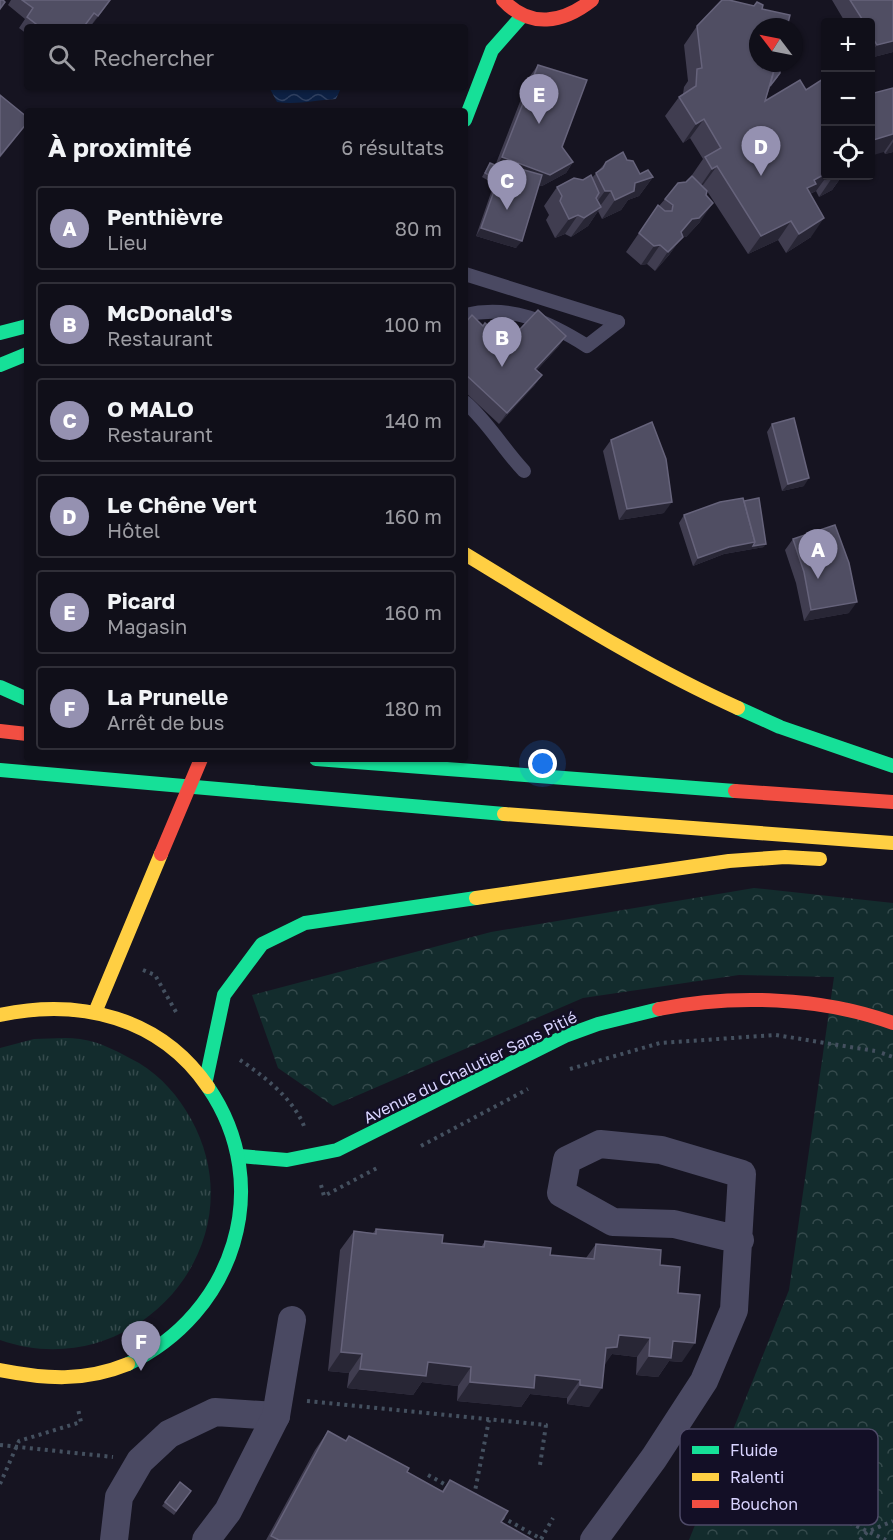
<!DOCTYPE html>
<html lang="fr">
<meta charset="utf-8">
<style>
body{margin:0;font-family:"Golos Text",sans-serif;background:#191822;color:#f1f3f6}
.controls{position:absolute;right:18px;top:18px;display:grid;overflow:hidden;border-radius:6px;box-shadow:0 2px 4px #0004}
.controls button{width:54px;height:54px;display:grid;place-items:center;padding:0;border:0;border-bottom:2px solid #302f38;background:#100f19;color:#f1f3f6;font:30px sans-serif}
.compass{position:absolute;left:749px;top:18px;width:54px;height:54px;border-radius:50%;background:#100f19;box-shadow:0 2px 4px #0004;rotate:302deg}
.you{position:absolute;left:543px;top:764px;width:21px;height:21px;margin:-15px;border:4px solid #fff;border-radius:50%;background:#1a73e8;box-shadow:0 0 0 9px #1a73e833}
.badge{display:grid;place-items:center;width:39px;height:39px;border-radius:50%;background:#9591b1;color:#fff;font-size:20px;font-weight:700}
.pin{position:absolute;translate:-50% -50px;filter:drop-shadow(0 2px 3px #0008)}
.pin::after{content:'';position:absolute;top:32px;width:21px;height:18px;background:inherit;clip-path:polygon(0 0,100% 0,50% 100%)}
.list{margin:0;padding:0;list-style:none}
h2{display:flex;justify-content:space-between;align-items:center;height:78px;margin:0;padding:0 24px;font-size:26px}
h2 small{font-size:20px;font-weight:400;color:#9c9ca2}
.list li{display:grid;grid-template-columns:39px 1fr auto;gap:18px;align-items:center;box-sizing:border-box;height:84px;margin:0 12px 12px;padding:0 12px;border:2px solid #302f38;border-radius:6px}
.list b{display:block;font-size:22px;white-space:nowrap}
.list p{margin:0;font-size:20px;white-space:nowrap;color:#9c9ca2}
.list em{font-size:20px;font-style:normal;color:#9c9ca2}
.icon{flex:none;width:33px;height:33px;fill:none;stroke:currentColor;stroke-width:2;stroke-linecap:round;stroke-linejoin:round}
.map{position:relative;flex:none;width:893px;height:1540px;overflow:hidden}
.search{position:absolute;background:#100f19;box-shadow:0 2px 4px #0004;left:24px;top:24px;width:444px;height:66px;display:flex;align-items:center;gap:15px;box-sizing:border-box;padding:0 21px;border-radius:6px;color:#9c9ca2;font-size:22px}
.panel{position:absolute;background:#100f19;box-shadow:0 2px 4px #0004;left:24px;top:108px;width:444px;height:654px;border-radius:6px}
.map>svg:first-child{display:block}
</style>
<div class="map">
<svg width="893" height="1540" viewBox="0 0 893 1540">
<defs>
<pattern id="grass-tufts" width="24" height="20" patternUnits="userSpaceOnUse" patternTransform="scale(1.5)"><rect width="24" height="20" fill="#132c2d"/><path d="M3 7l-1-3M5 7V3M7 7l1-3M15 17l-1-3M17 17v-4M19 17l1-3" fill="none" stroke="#354a4c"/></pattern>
<pattern id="forest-crowns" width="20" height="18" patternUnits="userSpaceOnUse" patternTransform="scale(1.5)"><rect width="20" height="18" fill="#132c2d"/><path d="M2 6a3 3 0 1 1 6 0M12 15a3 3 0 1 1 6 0" fill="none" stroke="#354a4c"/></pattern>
<pattern id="water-waves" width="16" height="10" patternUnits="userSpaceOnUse" patternTransform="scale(1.5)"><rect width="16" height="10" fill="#0d2144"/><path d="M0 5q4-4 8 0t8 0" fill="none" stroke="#304060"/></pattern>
</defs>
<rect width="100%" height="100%" fill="#161421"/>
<path fill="url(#grass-tufts)" d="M34 1039C49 1039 65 1037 80 1039 102 1042 120 1053 139 1063 162 1077 178 1096 191 1119 261 1246 133 1387 0 1340V1048Z"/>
<path fill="url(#forest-crowns)" d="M754 888 893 903V1540H689L789 1290 834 977 739 975 583 998 333 1106 278 1068 252 995 491 932Z"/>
<path fill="url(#water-waves)" d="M269 87H341V88L336 99C316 100 297 105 277 102Z"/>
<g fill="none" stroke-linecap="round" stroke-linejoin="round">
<g stroke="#44505f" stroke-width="4" stroke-dasharray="3 4.5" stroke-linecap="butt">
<path d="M143 970 155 975 176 1012"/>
<path d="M882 1053 893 1057"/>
<path d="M240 1060C264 1076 296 1101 305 1129"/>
<path d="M570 1069 660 1043 776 1035 875 1051"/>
<path d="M421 1146 528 1089"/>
<path d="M321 1185 324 1196 379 1167"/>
<path d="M307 1401 546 1425 540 1465"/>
<path d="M698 1441 782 1491 886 1540"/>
<path d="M0 1445 113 1457"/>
<path d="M428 1475 448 1486"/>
<path d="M0 1484 19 1441 81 1422 78 1409"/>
<path d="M474 1496 489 1420"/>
<path d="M502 1517 543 1540"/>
<path d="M541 1539 553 1518"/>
<path d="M860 1540 867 1532 893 1521"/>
</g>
<g stroke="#4a4962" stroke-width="14">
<path d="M465 274 618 322"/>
<path d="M465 315C511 304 549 322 587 346L618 322"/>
<path d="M465 402C489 423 503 449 524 471"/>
</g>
<g stroke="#4a4962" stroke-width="28">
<path d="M114 1540 119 1497 140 1461 169 1434 215 1412 276 1416"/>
<path d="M206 1540 228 1511 276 1416 292 1320"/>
<path d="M594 1540 654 1458 704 1381 734 1310 742 1174 661 1150 600 1144 567 1160 561 1193 613 1222 674 1224 740 1240"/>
</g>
<g stroke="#16e098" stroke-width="14">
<path d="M465 120 492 50 522 16"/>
<path d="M0 333 27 326"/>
<path d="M0 365 27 354"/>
<path d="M0 687 27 699"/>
<path d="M738 708 780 727 893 766"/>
<path d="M316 759 735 791"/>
<path d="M0 770 504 814"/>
<path d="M206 1080 224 995 262 944 305 923 476 898"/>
<path d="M240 1156 287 1160 337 1150 565 1036 598 1024 659 1009"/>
<path d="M128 1364C234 1314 276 1186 208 1087"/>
</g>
<g stroke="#ffcf43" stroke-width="14">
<path d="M465 554C554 608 642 665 738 708"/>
<path d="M504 814 893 843"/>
<path d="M476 898 729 861 785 857 820 859"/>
<path d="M96 1010 161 854"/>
<path d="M0 1015C80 998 160 1017 208 1087"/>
<path d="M0 1370C46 1379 84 1382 128 1364"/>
</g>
<g stroke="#f24e42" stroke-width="14">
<path d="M503 0C530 29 563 23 592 0"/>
<path d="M0 731 27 734"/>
<path d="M735 791 893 802"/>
<path d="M659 1009C733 994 822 997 893 1023"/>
</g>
<path stroke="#f24e42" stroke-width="14" d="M161 854 201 759"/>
</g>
<g fill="#403d50">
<path d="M11 0H111L90 27 87 24 86 25 88 27H27V34L19 28 25 19 8 5Z"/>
<path d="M832 0H893V52L870 58V22H845Z"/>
<path d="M697 26 758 27 778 77 770 87 765 101 825 176H842L832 190 819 197 816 191 810 194 811 237 786 253 778 240 748 254 707 191 706 195 700 222 686 237H682L669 255 655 271 647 264 641 265 626 252 658 205 659 206 665 199 686 182 693 178 692 175 703 159 690 138 683 143 665 116 679 97 683 94 684 87 688 81 684 45Z"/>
<path d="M538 65 562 147 573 162 566 173 542 186 539 185 516 248 476 236 495 181 500 174 504 175 506 172 496 168 489 181 482 177 490 163 495 166 530 76Z"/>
<path d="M893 88V152L885 154 884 152Z"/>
<path d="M627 160 640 174 653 177 639 196 628 200 621 210 602 219 598 211 588 226 571 237 565 234 555 238 546 220 549 215 544 206 557 187 583 180 592 178 606 162Z"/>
<path d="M465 323 507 330 501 337 507 343 566 336 558 347 537 370 542 375 534 386 499 424 465 392Z"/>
<path d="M772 424 804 486 782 491 767 432Z"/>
<path d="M611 440 664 513 619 520 603 451Z"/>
<path d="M684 515 764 547 724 554 693 566 679 523Z"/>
<path d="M793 539 849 613 804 621 796 583 785 550Z"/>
<path d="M376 1229 442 1243 481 1247 485 1241 550 1255 586 1258 596 1244 660 1265 678 1293 682 1362 669 1361 658 1377 636 1375 637 1357 612 1354 604 1364 589 1407 567 1404V1398L530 1394 521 1407 457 1401 458 1386 422 1382 413 1395 347 1388 349 1373 328 1371 340 1250 354 1231 373 1233Z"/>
<path d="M328 1431 346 1441 349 1436 407 1472 442 1491 450 1480 501 1522 533 1540H266L315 1450Z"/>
<path d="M180 1482 191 1491 174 1515 162 1506Z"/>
</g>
<g fill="#282635">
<path d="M110 0H111L90 27 98 16Z"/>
<path d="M893 41V52L870 58V54L877 45Z"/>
<path d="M704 119 690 138 683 143 696 124Z"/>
<path d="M27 123 22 130 0 158V156Z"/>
<path d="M893 134V139L884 152 870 156V141Z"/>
<path d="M893 142V152L885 154Z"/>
<path d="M502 157 573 162 566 173 542 186 495 168Z"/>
<path d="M717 166 703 185 699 188 712 169Z"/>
<path d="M825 174V176H827L816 191 807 195V188L814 180Z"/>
<path d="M836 176H842L832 190 819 197 832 178Z"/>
<path d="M653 177 639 196 628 200 621 210 602 219 615 200 635 183Z"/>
<path d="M605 191H611L598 209 601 207 588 226 571 237Z"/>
<path d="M713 203 700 222 686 237H682L669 255 655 271 681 232 692 219Z"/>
<path d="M578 215 565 234 555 238 569 219Z"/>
<path d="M824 218 811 237 786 253 799 234Z"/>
<path d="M791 221 778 240 748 254 761 236Z"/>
<path d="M481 228 522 241 516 248 476 236Z"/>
<path d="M660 245 647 264 641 265 654 246Z"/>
<path d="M566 336 558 347 528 380 535 369Z"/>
<path d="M542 375 534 386 499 424 507 413Z"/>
<path d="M809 478 804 486 782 491 788 484Z"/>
<path d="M672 502 664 513 619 520 627 509Z"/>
<path d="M755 542 766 544 764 547 724 554 693 566 698 558 729 547Z"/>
<path d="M857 602 849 613 804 621 811 610Z"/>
<path d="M619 1335 650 1338 637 1357 612 1354 604 1366 606 1348Z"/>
<path d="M673 1341 695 1343 682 1362 669 1361 658 1377 636 1375 649 1356Z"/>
<path d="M341 1352 362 1354 349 1373 328 1371Z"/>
<path d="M428 1362 471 1367 458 1386 422 1382 413 1395 347 1388 360 1369Z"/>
<path d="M535 1375 580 1380 567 1398 530 1394 521 1407 457 1401 470 1382Z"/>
<path d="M580 1385 602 1388 589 1407 567 1404Z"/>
</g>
<g fill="#504e63" stroke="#66637b" stroke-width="1.5">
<path d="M0 0H3L5 2 0 9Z"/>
<path d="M22 0H110L98 16 94 13 85 25 88 27H40L27 17 33 8Z"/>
<path d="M722 0H729L754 6 757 2 763 5 762 9 790 15 787 27H758V63H776L765 101 800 80 806 90 823 79H825V174L814 180 816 184 807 188 824 218 799 234 791 221 761 236 717 166 712 169 705 157 721 148 704 119 696 124 679 97 696 86 697 69 702 68 697 26Z"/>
<path d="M850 0H893V41L877 45 870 34V22H864Z"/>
<path d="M776 63H780V73L770 86Z"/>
<path d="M538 65 587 80 562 147 573 162 550 175 502 157Z"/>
<path d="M893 88V134L870 141V94Z"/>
<path d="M0 95 27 117V123L0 156Z"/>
<path d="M623 152 627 160 633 161 640 174 648 170 653 177 635 183 634 191 615 200 611 191H605L596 173 603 168 606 162Z"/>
<path d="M490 163 497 166 492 177 485 173Z"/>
<path d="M510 166 542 175 522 241 481 228 500 174 504 176Z"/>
<path d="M591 175 599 193 596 198 601 207 584 218 578 215 569 219 560 201 562 196 557 187 574 178 583 180Z"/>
<path d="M692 176 707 191 706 195 713 203 699 218 692 219 681 232 683 237 668 252 660 245 654 246 639 233 658 205 665 211H672L673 205 665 199 678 183 686 182Z"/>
<path d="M538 310 566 336 535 369 542 375 507 413 465 374V323L472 315 483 326 485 323 507 343Z"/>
<path d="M496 320 507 330 500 337 490 327Z"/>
<path d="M794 418 809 478 788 484 772 424Z"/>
<path d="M652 422 666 459 672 502 627 509 611 440Z"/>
<path d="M743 498 755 542 729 547 698 558 684 515 720 502Z"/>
<path d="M759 498 766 544 753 546 755 542 744 501Z"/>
<path d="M835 525 849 563 857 602 811 610 804 572 793 539Z"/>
<path d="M376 1229 443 1235 442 1243 484 1247 485 1241 551 1248 550 1255 594 1259 596 1244 661 1250 660 1265 680 1267 678 1293 700 1295 695 1343 673 1341 671 1358 649 1356 650 1338 619 1335 617 1347 606 1348 602 1388 580 1385V1380L535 1375 534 1388 470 1382 471 1367 428 1362 426 1376 360 1369 362 1354 341 1352 354 1231 376 1234Z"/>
<path d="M328 1431 346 1441 349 1436 409 1468 407 1472 443 1492 450 1480 508 1511 501 1522 533 1540H279L271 1536Z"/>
<path d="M180 1482 191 1491 176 1511 165 1502Z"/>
</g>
<g text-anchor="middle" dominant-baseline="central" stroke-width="5" stroke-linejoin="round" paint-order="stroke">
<g font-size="16" fill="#d9d4ff" stroke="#130f26">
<text transform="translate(470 1067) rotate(-26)">Avenue du Chalutier Sans Pitié</text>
</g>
</g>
<rect x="680" y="1429" width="198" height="96" rx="9" fill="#130f26" stroke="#4e4a67" stroke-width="1.5"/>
<rect x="692" y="1446" width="27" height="8" fill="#16e098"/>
<rect x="692" y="1473" width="27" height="8" fill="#ffcf43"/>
<rect x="692" y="1500" width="27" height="8" fill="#f24e42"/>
<g font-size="16" fill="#d9d4ff">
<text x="730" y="1456">Fluide</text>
<text x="730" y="1483">Ralenti</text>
<text x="730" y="1510">Bouchon</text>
</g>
</svg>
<div class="controls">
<button>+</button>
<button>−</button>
<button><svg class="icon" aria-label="locate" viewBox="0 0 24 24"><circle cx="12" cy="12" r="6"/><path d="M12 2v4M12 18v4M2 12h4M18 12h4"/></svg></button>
</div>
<svg class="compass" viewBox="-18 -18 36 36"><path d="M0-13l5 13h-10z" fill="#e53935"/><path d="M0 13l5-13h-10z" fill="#9c9ca2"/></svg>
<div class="you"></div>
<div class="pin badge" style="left:818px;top:579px">A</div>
<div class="pin badge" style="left:502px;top:367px">B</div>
<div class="pin badge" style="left:507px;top:210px">C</div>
<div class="pin badge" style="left:761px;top:176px">D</div>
<div class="pin badge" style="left:539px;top:124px">E</div>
<div class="pin badge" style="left:141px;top:1371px">F</div>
<div class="search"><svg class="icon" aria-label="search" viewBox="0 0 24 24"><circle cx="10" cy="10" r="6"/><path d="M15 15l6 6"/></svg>Rechercher</div>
<section class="panel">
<h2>À proximité<small>6 résultats</small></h2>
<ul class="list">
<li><span class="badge">A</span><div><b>Penthièvre</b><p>Lieu</p></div><em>80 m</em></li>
<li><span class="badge">B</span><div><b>McDonald's</b><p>Restaurant</p></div><em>100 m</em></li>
<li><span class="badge">C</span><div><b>O MALO</b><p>Restaurant</p></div><em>140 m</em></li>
<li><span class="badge">D</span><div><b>Le Chêne Vert</b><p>Hôtel</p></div><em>160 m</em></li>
<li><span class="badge">E</span><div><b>Picard</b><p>Magasin</p></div><em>160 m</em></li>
<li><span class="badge">F</span><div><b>La Prunelle</b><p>Arrêt de bus</p></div><em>180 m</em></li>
</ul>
</section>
</div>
